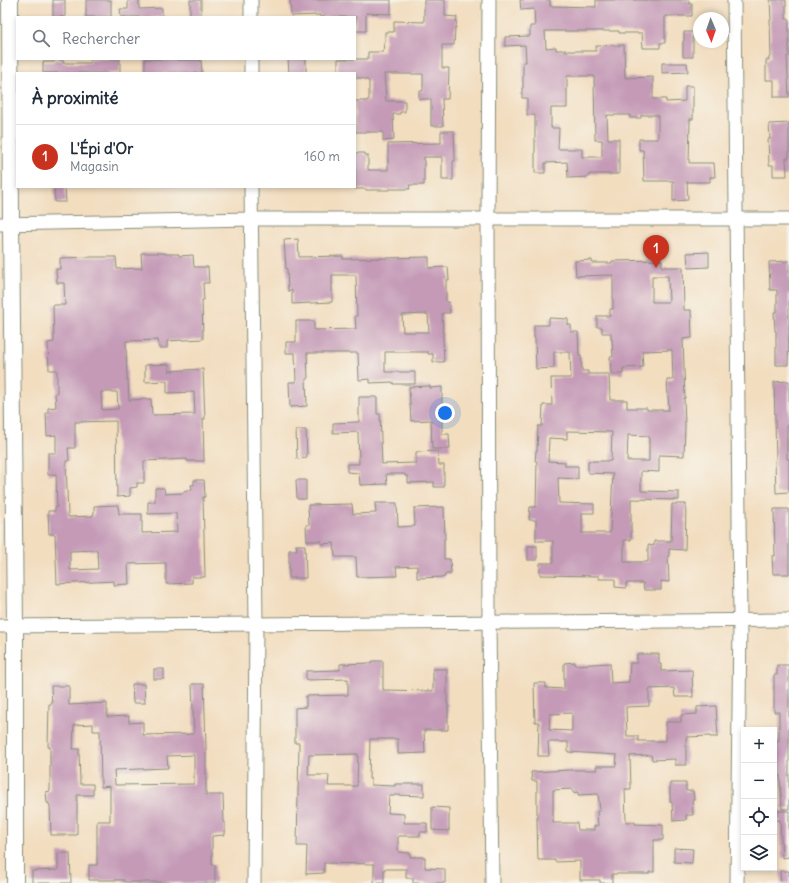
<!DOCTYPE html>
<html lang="fr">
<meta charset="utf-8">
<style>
body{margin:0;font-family:Delius,sans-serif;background:#f2f2f3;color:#1f2937}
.controls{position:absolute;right:12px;bottom:12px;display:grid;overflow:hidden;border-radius:0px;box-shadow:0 2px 6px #0003}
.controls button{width:36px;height:36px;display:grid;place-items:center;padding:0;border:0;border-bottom:1px solid #e0e1e3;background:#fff;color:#1f2937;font:20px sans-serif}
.compass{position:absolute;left:693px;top:12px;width:36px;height:36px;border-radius:50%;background:#fff;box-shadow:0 2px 6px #0003;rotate:178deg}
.you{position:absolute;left:445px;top:413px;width:14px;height:14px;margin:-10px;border:3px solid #fff;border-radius:50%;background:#1a73e8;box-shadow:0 0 0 6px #1a73e833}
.badge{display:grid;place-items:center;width:26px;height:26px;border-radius:50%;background:#c8321e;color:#fff;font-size:13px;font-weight:700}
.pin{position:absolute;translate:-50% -33px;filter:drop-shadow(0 1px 2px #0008)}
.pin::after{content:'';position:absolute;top:21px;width:14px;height:12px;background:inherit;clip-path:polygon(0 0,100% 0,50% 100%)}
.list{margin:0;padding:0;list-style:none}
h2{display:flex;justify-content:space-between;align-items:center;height:52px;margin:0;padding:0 16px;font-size:17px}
h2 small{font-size:13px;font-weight:400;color:#747a83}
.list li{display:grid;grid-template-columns:26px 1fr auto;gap:12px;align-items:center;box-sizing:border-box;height:64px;padding:0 16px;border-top:1px solid #e0e1e3}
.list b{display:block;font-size:15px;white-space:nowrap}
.list p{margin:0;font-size:13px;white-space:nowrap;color:#747a83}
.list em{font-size:13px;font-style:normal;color:#747a83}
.icon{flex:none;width:22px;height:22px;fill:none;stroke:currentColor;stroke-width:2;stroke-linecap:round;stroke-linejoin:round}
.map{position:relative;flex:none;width:789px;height:883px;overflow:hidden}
.search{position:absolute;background:#fff;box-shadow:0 2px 6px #0003;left:16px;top:16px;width:340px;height:44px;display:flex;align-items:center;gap:10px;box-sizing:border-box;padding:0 14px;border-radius:0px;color:#747a83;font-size:15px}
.panel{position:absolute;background:#fff;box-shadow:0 2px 6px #0003;left:16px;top:72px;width:340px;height:116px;border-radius:0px}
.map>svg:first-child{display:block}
</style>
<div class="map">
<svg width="789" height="883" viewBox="0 0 789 883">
<rect width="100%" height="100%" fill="#f7f3e8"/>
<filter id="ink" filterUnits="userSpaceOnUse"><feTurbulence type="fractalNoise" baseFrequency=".025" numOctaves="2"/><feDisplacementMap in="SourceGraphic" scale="8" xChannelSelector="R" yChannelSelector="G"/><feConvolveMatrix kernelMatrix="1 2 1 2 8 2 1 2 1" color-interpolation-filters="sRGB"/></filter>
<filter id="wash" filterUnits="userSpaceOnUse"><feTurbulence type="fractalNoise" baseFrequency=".012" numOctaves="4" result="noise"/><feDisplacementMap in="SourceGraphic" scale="16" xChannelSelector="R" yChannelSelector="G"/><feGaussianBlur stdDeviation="0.9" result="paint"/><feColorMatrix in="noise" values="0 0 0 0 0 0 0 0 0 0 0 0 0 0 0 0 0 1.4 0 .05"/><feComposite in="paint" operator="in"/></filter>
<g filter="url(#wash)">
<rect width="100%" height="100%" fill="#f2ddbf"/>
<g id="blocks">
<g fill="#c49ab7" fill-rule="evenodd">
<rect x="53" y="0" width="12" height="17"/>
<rect x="86" y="0" width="25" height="17"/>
<path d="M128 0H139V9L162 8V17H121L120 9H128Z"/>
<rect x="190" y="0" width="11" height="16"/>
<path d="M290 0H391V14L366 13V31H355L356 17H320V15L291 16Z"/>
<path d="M424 0H445V16L457 17 456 28H455L454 45H442V68H449L448 99H442L443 126H431V99H419V91H423V74H384L386 101H405V112H400V114H393L394 140 383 141V132H355V101H367V100H369V81L362 78H355V73H338V59H368V52H383L384 43H385V32H394V21L424 22Z"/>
<path d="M520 0H550V6L596 7V0H689V4H692V16H665V43H660V48H643L642 33H619V31H545L546 48 556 47V50H566V51H596V46L624 45 625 78 653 77V99H666V102L685 101V86H693V119H690L689 163H714L715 177H710V182H687L688 200 673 201V181H644L643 150H639V139H658V115H641V118H630V115H607L608 139H619V174H589V177L568 178 567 162 545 163V173H535V115H527V98H522V88H523V62H526L525 45 505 46V37L530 36V26H535L534 9 521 10ZM567 76H594L595 140H602V157H582V149H558L559 128H551V108H567Z"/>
<path d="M770 0H786V19H789V56H787L789 97H774V80H766V60H769V57H771L770 20H771Z"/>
<path d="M684 32H693V57H683V41H684Z"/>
<path d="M90 59H120V73H43V62H54V60H63V63H90Z"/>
<path d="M145 59H177V60H201L202 73H145Z"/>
<path d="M288 59H306V73H289Z"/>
<path d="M662 63H687L688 72 662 73Z"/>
<path d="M789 123V158H786L787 176H773V165H769L768 139H770L769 124Z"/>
<path d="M441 131H454L455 161H453V180H442V157H424V185H409L410 189H390V190H366V189H355V153H365V155H368V170H388V144L441 143Z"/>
<path d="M54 187H65L66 202H55Z"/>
<path d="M298 239 299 257 343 256V259L429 257V268L448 267 449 280H446V302H449L450 313H442L444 362H433V354H428V352H385V372H415V384H393V382L370 383V379L359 380 358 353H307L308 379H306L307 406 290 407 289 382H296L295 353H286V342H296V321H314V330L356 329 355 316H357L356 275H332V302L292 304V290L288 291 287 269H286L284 240ZM428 314 429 332H403L402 315Z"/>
<path d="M709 252V267L688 268 687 253Z"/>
<path d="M141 253H165V254H179V256L193 255 194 267H208L209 283H203L204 300H202L203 336V339L167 341V348H159L158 340 126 341 127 380H128L129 400 151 399 152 415 195 414 194 392 167 393V381L145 382V365L169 364V371L203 369 205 419H203L204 461H187V459L144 461V483H137V487L130 488V496L117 497 116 421 75 422V448H68L69 461H66L68 517 93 516V514H94V506L118 505 119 514H142V533L177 532 176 513 148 514V502H155V488H164L165 494 184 493V491L192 490 191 485H194V480H204L205 497H203L205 577H192V583L166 584V563L128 564 129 584 114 585V581L57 584 55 534H49L48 511H55V508L57 507 56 474 48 475V453H56V435L47 436 46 413H48V408L56 407 55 393H57V370H49L48 343 54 342 53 305H65L64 283H57L56 269H60V258L91 257H116L117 269 142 268ZM101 392H117L118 409 102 410ZM97 550 98 569 70 570V551Z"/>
<path d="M592 260V263H612V261L662 260V267H683L684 310H691L692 338 683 339 685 398H684L685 425 684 456 659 455V472L641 471V491L679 492V500L631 499V540H624V562H648V545L654 546V541H671L672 504H686L685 550 669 549V556H668L669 582 661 581V590H644L643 583H626V588L615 587V579H599V576L540 575V563H553V541H536V520H529L530 507H536L537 461H535L536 451H537L538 426H542L543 405H552L551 378H571L570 352H554V368L536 369 535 338H534V325H549V318L568 319V325H571V332H578L579 356H581L582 371H588V374H609L610 400H627V408H647V410H669L667 380H673L672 350 642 351 643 367 623 368V374H611L610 357H613L612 339H611V333H602V327H597V316H610V309H613V275L576 276 575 261ZM652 276H668L669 302H652ZM567 431 612 432 611 461H588V473L613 474 610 533H582V513H594V504L559 503 558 478 578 479V466H565V462L548 461 549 438 567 439ZM628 435 649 436V461H627Z"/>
<path d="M789 261V331L788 365H776V331H775L774 312H777V290H770L769 262Z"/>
<path d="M789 381V425H787V459H789V492L776 493 775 460 776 459 774 382Z"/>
<path d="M430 386V388L442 387V434H449L450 449H432L431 420 411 421 409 387Z"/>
<path d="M359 397H377V414H380L382 464 416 463V452L438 451 439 465H444V487H434V482L408 483V476H405V474H386L387 484 360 485 359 473 347 472V464H359L358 432 333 433V423L359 422Z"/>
<path d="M296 430H306L307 458 297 459Z"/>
<path d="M296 480H306V499H297Z"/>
<path d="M375 503H397L398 527 415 526 414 508 444 507 445 539H444V559H450L451 574H445V577L417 578V566L396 567 397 576 357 577 356 557H335L334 543 321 544V541H307L306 525H309L308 505 352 504 353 514 376 513Z"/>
<path d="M774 509H789V574H773L772 556H775Z"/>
<path d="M296 545H305L306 578H289V550H297Z"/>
<rect x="528" y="546" width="9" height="14"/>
<path d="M637 654H659V664H661V671L692 670 693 697H675L674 688 649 689V706L626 707 627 736H638V741H666V722H681V715L697 714V707L716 706 718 737H710V736L686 737V765H675V759L652 760 651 755 630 756 631 789H625L626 822H635V824L663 825V840H654V872H649V874H612V883H600V880H580V861L555 862V860H538L537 822V781H532L531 772 570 770H597L596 766H616L617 755 568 752V742H548L549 756H538L539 722H535L534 683H546V688L564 689V663L575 662V665L610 663 611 683 629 682 630 663H637ZM572 713V731L549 730 550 714ZM573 789V793L578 792V795L598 794 600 811H597L598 826H594V830H578L577 823H553V790Z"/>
<path d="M372 661H383V690L433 691V669H447V704H448V730H424L425 753 398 754V739H370L369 779H371V785L395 786V784H424V796L394 795V796H389L388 813 404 814V823H427V832H420V836H398V852L410 853V857H425V868L445 869V883H413V878H406V869H384V883H374V864L324 863V873L306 874 307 846H297L299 743H295V708L306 707V696L348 695V679L306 680V671L340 670V664L372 663ZM358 754 357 786H328L329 775H308L309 755Z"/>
<path d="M777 665H789V809H782L780 775H774V741H779V712H774V675H777Z"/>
<rect x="154" y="669" width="10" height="10"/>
<path d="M132 684H144L145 703H133Z"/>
<path d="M192 684H204L206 745V795H223L224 822H225V835L212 836V865H215V883H172V882H124V880H89V865H97V821H110V786L101 787 100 731H93V724L74 725 73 749H79L80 784H93V795H77V835H51L50 805H49V803H47L46 792 50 791V747H48L49 704H52L51 686H69V705L107 703V717L129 716V723L143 722V735L194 734ZM194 755V784L115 785 114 770 168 768 167 756Z"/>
<path d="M670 783H686V791H693L694 800H692L693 815H686V820L673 821 672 802H670Z"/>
<path d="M432 807 449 808V831L432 830Z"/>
<path d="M774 811H789V857L782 858 780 820H774Z"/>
<path d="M674 848 693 849 692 863 674 862Z"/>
<path d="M58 853H70L71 883H32V871L58 870Z"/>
<path d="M780 871H789V883H781Z"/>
</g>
</g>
</g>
<g filter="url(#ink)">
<use href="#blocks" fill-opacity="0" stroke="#888d7a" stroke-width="1"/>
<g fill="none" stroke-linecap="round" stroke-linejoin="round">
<g stroke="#888d7a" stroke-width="15">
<g id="minor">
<path d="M251 0V17"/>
<path d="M489 0 488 219 489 623 492 883"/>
<path d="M734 0 740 620 737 883"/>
<path d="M251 59V73"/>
<path d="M251 187 256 624 254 883"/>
<path d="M0 224 252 219H789"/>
<path d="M0 626 789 620"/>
</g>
</g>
<g stroke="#888d7a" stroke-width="18">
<path id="tertiary" d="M10 0 11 224 15 627V883"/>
</g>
<use href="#minor" stroke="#fff" stroke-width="13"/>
<use href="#tertiary" stroke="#fff" stroke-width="16"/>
</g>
</g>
</svg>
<div class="controls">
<button>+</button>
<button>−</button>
<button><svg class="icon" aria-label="locate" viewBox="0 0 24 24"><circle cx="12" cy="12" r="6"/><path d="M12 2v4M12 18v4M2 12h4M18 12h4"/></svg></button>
<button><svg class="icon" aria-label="layers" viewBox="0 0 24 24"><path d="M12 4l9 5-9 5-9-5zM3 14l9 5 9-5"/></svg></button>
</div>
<svg class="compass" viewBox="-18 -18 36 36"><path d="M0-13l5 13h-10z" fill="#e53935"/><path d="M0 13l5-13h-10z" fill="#747a83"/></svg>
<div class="you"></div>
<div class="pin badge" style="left:656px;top:268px">1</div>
<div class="search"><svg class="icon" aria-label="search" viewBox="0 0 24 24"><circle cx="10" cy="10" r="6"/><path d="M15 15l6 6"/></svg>Rechercher</div>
<section class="panel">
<h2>À proximité<small></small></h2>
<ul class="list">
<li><span class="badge">1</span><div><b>L'Épi d'Or</b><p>Magasin</p></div><em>160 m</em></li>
</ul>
</section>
</div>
